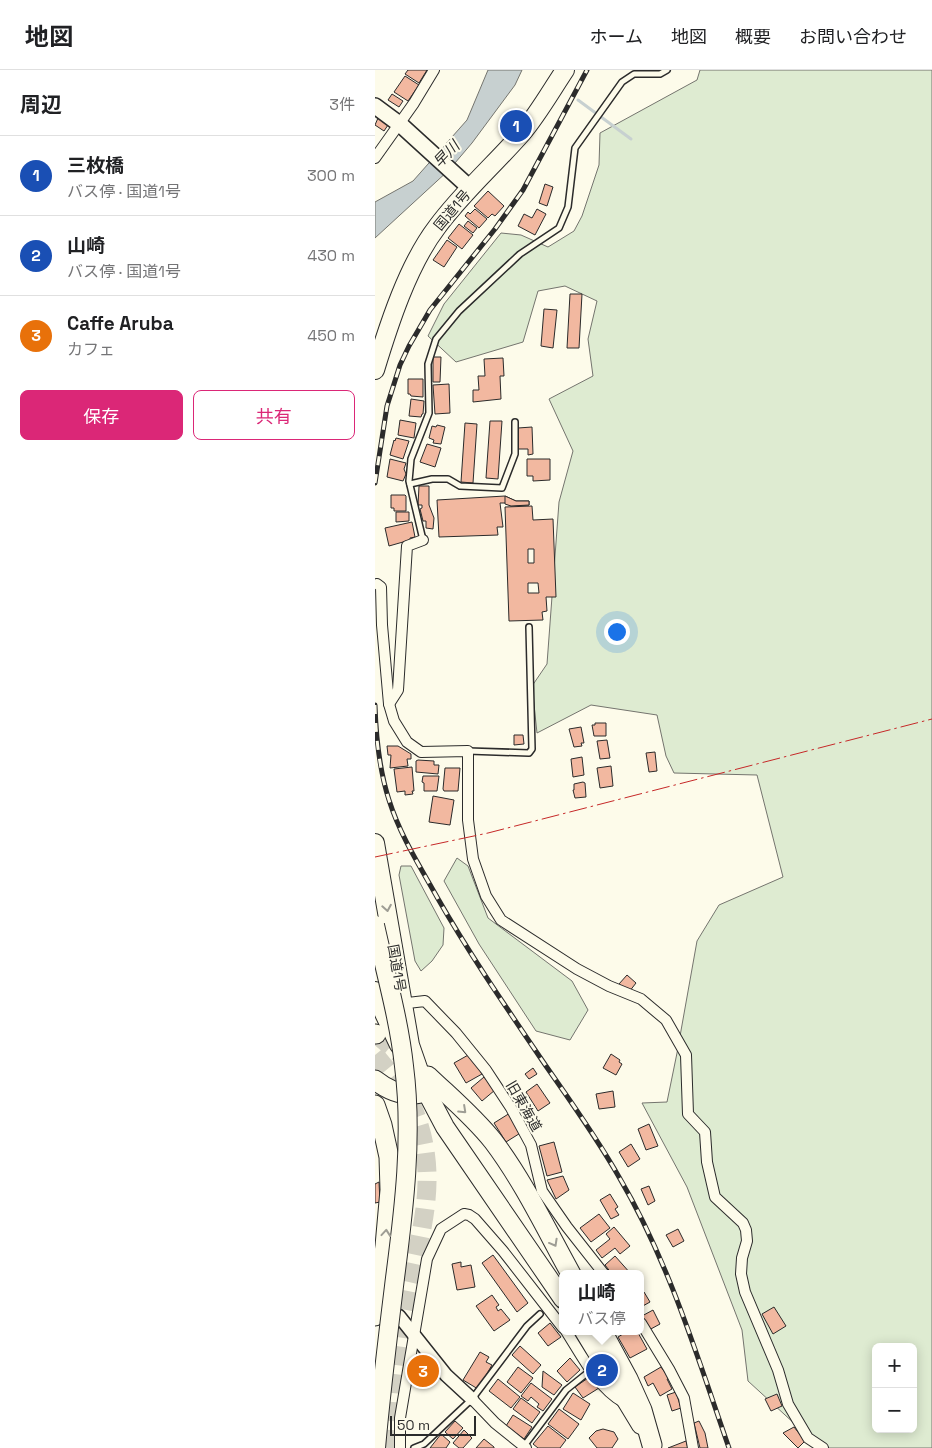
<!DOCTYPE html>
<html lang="ja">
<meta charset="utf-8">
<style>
body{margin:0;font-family:"Space Grotesk","Noto Sans JP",sans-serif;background:#f6f6f6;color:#202124}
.controls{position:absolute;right:15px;bottom:15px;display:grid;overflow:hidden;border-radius:8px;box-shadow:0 2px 12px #0003}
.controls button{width:45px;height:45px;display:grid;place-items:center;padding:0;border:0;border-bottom:1px solid #e0e0e0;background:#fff;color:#202124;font:25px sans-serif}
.scale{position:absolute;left:15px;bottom:12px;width:86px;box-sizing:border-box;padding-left:5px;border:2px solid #2b2b2b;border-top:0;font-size:14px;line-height:18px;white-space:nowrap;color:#2b2b2b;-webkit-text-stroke:4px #fdfbea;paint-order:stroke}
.you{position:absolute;left:241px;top:561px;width:18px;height:18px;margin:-12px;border:4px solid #fff;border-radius:50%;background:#1a73e8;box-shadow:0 0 0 8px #1a73e833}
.badge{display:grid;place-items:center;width:32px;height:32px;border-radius:50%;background:#db2777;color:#fff;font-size:16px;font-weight:700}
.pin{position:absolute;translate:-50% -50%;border:2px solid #fff;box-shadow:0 1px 5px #0006}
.popup{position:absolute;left:184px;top:1200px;width:85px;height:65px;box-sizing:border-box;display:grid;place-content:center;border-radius:8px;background:#fff;filter:drop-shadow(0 1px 4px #0005);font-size:16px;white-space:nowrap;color:#757577}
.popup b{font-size:19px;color:#202124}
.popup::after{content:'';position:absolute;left:50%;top:100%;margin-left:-10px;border:10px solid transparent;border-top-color:#fff}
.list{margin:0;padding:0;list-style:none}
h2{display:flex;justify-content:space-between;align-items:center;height:65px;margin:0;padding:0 20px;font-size:21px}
h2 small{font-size:16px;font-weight:400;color:#757577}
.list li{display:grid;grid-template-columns:32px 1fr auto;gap:15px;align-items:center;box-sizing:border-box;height:80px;padding:0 20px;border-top:1px solid #e0e0e0}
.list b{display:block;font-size:19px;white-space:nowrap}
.list p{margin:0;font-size:16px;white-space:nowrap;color:#757577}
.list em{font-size:16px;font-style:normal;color:#757577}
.actions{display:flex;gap:10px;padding:15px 20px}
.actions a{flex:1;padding:11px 0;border:1px solid #db2777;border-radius:8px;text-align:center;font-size:18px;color:#db2777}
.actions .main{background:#db2777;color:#fff}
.map{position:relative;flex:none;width:557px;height:1378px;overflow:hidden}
header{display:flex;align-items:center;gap:30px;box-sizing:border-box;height:70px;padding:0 25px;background:#fff;border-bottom:1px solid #e0e0e0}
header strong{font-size:24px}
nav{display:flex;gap:28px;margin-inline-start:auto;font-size:18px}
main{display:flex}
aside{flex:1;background:#fff}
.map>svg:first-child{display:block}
</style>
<header>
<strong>地図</strong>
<nav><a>ホーム</a><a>地図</a><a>概要</a><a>お問い合わせ</a></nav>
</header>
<main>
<aside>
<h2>周辺<small>3件</small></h2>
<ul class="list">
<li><span class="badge" style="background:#1a4fb4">1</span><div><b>三枚橋</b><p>バス停 · 国道1号</p></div><em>300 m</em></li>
<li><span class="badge" style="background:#1a4fb4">2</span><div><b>山崎</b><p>バス停 · 国道1号</p></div><em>430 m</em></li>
<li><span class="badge" style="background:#e8710a">3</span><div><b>Caffe Aruba</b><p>カフェ</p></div><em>450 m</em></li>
</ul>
<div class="actions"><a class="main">保存</a><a>共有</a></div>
</aside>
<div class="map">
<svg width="557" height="1378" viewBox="0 0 557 1378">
<rect width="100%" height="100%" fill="#fdfbea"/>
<g fill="#deebd1" stroke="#74746e" fill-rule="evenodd">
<path d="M325 0H557V1378H446L373 1311 367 1260 312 1117 267 1033 292 1032 302 983 322 871 344 835 408 807 382 705 299 703 291 686 282 645 216 635 162 663 157 616 172 594 184 432 198 381 174 329 218 306 213 269 222 231 190 216 163 221 148 272 81 292 53 266 69 234 126 163 146 165 173 177 199 161 207 146 224 95 225 63 322 10ZM501 1277H538V1359H501Z"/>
<path d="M82 788 93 796 113 848 197 911 213 940 195 970 161 961 104 874 69 811Z"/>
<path d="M26 796H36L69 858 68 875 57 891 46 901 40 891 24 805Z"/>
</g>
<path fill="#c7d0d0" stroke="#74746e" d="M113 0H147L140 15 97 73 74 100 0 168V132L38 111 92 50Z"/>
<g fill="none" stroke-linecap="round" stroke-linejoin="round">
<path stroke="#c7d0d0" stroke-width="3" d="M203 30 256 69"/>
</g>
<g fill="#f2b8a0" stroke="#2b2b2b" fill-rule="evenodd">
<path d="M33 0H52L44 13 30 4Z"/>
<path d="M30 6 44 15 33 31 19 22Z"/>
<path d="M17 24 28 31 24 37 13 30Z"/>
<path d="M3 48 13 55 9 61 0 55Z"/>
<path d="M170 114 178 117 172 136 164 133Z"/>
<path d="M113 121 129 136 120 146 117 144 113 148 99 136Z"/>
<path d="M100 139 112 149 104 158 90 146 93 142 95 144Z"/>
<path d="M162 139 171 144 160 165 143 156 149 144 157 148Z"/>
<path d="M93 151 102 158 98 163 89 156Z"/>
<path d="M84 154 98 165 87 179 73 168Z"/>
<path d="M72 170 82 177 69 197 58 190Z"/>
<path d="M195 224H207L204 278H192Z"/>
<path d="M169 239 182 240 178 278 166 276Z"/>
<path d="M58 287H66L65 312H58Z"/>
<path d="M128 288 129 306H125L126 329 98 332V320H104L103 306H110L109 289Z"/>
<path d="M33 309H48V327L36 326 35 324H33Z"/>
<path d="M74 314 75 343 60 344 58 315Z"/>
<path d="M36 329 49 331 48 344H47L46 347 34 346Z"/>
<path d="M25 350 41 353 39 368 23 365Z"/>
<path d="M115 351H127L123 409 111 408Z"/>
<path d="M90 353 102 354 98 413 86 412Z"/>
<path d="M62 355 70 357 66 374 58 373 59 370 54 368 57 356 61 357Z"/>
<path d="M157 357 158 384 153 385V379H143V358Z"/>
<path d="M21 368 34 371 28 389 15 385 19 370 20 371Z"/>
<path d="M52 374 66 378 60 397 45 392Z"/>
<path d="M15 389 31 393 29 399 31 404 28 411 12 407Z"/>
<path d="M152 389H175V410L158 411V406H152Z"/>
<path d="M44 416H54V435L59 448 58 459 51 458V451H48L45 439 47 438V435H43Z"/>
<path d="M16 425H30L31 426V441H19V438H16Z"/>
<path d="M130 426 141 431H154V435L136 436 130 433H125L128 457H122L123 465 64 467 62 430Z"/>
<path d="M130 426 141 431H154V435L136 436 130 434Z"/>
<path d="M157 436 158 450 178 449 181 527H171L172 541 167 542 168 550 134 551 130 437ZM153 479H159V493H153ZM153 513H163L164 523H153Z"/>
<path d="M21 442H34V451L21 452Z"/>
<path d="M37 452 40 467 35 468V470L14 476 10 458Z"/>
<path d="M220 653H231V666H219L217 655H220Z"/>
<path d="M206 657 209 673H206L207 676 199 677 194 659Z"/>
<path d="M139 665H148L149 674 139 675Z"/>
<path d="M232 670 235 688 225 689 222 671Z"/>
<path d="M12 676H23L36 684V689H32L33 696 15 698 16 685H13Z"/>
<path d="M280 682 282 701 274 702 271 683Z"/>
<path d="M207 687 209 705 198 707 196 689Z"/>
<path d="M43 690 59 691V695H64L63 704 41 702V691Z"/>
<path d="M236 696 238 716 225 718 222 698Z"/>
<path d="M37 697 39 721H37L38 724 30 725V721L22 722 19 699Z"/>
<path d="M70 698H85L83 721H69L68 719Z"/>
<path d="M48 706H64L62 721H49V713L47 712Z"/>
<path d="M208 712 210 713 211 727 200 728 198 720H199V714Z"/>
<path d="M58 726 79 730 75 755 54 752Z"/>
<path d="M252 905 261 913 254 922 244 914Z"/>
<path d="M95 984 107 1004 91 1013 79 993Z"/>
<path d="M236 984 245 990 244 992 247 994 241 1005 228 998Z"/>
<path d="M158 998 162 1004 154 1009 150 1004Z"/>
<path d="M109 1007 120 1020 107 1031 96 1018Z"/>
<path d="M162 1014 175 1033 163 1041 151 1022Z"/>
<path d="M238 1021 240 1037 224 1039 221 1024Z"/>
<path d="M135 1043 147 1062 131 1072 119 1053Z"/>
<path d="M274 1054 283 1076 271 1080 263 1059Z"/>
<path d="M179 1072 187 1102 172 1106 164 1076Z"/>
<path d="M256 1074 265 1089 253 1097 244 1082Z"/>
<path d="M188 1106 194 1120 181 1129 172 1110Z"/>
<path d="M4 1112 5 1132 0 1133V1114Z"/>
<path d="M274 1116 280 1131 273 1135 266 1119Z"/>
<path d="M235 1124 243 1137 240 1139 244 1145 236 1149 225 1130Z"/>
<path d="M224 1144 235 1158 216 1172 205 1158Z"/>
<path d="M239 1157 255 1176 245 1184 240 1178 227 1188 221 1180 235 1169 231 1164Z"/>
<path d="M303 1159 309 1171 298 1177 291 1165Z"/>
<path d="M118 1185 153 1233 142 1242 107 1193Z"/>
<path d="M240 1186 256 1204H237L230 1195Z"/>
<path d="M86 1192V1197L96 1195 100 1217 82 1220 77 1194Z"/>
<path d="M269 1222 275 1232 266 1237V1224Z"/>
<path d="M117 1225 124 1235 121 1237 123 1241 126 1239 135 1250 119 1261 101 1236Z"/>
<path d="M399 1237 411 1256 398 1264 387 1244Z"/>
<path d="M278 1240 285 1254 274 1260 267 1246Z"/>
<path d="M175 1253 186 1267 173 1276 163 1263Z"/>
<path d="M253 1261H262L272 1279 255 1288 243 1267Z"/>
<path d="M145 1276 166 1295 158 1304 137 1285Z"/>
<path d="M105 1282 114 1287 111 1292 117 1295 103 1319 88 1310Z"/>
<path d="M195 1288 205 1300 192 1312 182 1301Z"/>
<path d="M143 1297 158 1308 146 1323 132 1312Z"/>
<path d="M286 1297 294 1308 292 1309 297 1319 285 1326 278 1313 273 1316 269 1307Z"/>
<path d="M168 1301 187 1315 179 1325 167 1317Z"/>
<path d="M216 1306 224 1318 208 1328 200 1317Z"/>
<path d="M123 1309 145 1327 136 1338 114 1321Z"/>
<path d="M156 1313 177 1329 168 1341 162 1337 164 1334 156 1327 153 1331 146 1326Z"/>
<path d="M301 1322 306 1338 297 1341 292 1325Z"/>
<path d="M198 1323 215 1334 206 1350 188 1339Z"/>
<path d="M402 1324 407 1336 396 1341 390 1329Z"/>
<path d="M146 1328 165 1342 157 1353 138 1339Z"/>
<path d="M184 1339 204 1354 193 1369 173 1354Z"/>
<path d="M138 1345 157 1357 149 1369 131 1356Z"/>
<path d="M80 1351 88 1358 78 1369 70 1362Z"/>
<path d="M324 1351 330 1363 333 1378H325L319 1353Z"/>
<path d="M173 1356 191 1370 185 1378H163L158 1374Z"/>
<path d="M419 1357 430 1371 423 1378 408 1363Z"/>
<path d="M228 1359 239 1362 243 1369 237 1378H222L214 1368 221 1361Z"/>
<path d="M89 1360 97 1368 88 1378H84L78 1373Z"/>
<path d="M66 1364 75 1372 71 1378H55Z"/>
<path d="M109 1369 119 1377V1378H101Z"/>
<path d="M311 1371 313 1378H293Z"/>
</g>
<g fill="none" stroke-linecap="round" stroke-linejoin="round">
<g stroke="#d3d1c4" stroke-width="19" stroke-dasharray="19 9" stroke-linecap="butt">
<path d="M1 964 35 992"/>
<path d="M0 985C14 1002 30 1021 39 1041 67 1111 43 1167 31 1235 22 1282 17 1330 15 1378"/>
</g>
<g stroke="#2b2b2b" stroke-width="8">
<g id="service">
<path d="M35 414 57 409H73L85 416 127 418 140 384V352"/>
<path d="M48 470 34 411 36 389 54 343 53 294 61 269 84 241 145 184 184 158 193 137 200 78 247 12 259 4H285L292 0"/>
<path d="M93 681 154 683 157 679 154 557"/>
<path d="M149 1376 191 1320 216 1300"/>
<path d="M39 1378 49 1374 97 1329 152 1256 165 1244"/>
</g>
</g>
<g stroke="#2b2b2b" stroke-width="12">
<g id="minor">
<path d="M0 88 39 33 59 0"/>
<path d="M2 514 6 517 7 555 14 634 19 651 32 672 46 682 93 681V750L98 789 111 826 126 850 202 899 234 916 266 929 291 950 311 985 313 1044 330 1062 332 1092 340 1127 368 1153 371 1160 372 1171 367 1188 366 1204 370 1222 403 1300 413 1334 433 1368 448 1378"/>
<path d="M14 634 23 620 32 476 48 470"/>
<path d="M24 934 50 931 81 963 111 1000 136 1038 156 1075 167 1121 192 1157 229 1204"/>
<path d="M266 1253 294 1299 309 1328 318 1378"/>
<path d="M191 1261C207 1286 222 1317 248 1332"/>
<path d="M97 1329 120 1353 151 1378"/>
<path d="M25 1378V1348L52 1189 66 1159 89 1144 94 1145 100 1149 128 1181 188 1258"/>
</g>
</g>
<g stroke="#2b2b2b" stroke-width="15">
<path id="tertiary" d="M24 1246 71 1305 97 1329"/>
</g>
<g stroke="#2b2b2b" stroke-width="18">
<path id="secondary" d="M0 36 27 56 95 118"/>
</g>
<g stroke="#2b2b2b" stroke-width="20">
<g id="trunk">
<path d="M0 300C14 254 33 195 62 157 87 123 119 95 147 63 163 44 176 21 190 0"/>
<path d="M0 773 35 975 51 1021 70 1057 188 1229"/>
<path d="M0 921 6 937 24 975"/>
<path d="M209 1261 266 1355"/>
</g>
</g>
<g stroke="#2b2b2b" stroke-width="21">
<g id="motorway">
<path d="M0 964H1"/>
<path d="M53 1006C75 1027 99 1047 118 1071 149 1112 171 1159 196 1204"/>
<path d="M0 1010C14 1021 33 1029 51 1021"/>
<path d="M0 1035 7 1055 14 1087 15 1120 10 1176 0 1246"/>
<path d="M227 1261 253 1309 267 1340 277 1375"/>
</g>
</g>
<use href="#service" stroke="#fdfbea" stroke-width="5"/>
<use href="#minor" stroke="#fdfbea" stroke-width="10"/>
<use href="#tertiary" stroke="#fdfbea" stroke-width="12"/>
<use href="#secondary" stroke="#fdfbea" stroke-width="15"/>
<use href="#trunk" stroke="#fdfbea" stroke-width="18"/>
<use href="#motorway" stroke="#fdfbea" stroke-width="19"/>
<g stroke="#2b2b2b" stroke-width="5">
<g id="rail">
<path d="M0 413 12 336 25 295 34 276 55 240 120 159 148 120 212 0"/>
<path d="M0 635C1 668 4 699 14 730 25 765 44 795 62 827 95 885 133 940 171 996 196 1032 222 1068 244 1107 294 1192 322 1286 354 1378"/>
</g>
</g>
<use href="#rail" stroke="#fdfbea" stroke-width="3" stroke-dasharray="9" stroke-linecap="butt"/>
<g stroke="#2b2b2b" stroke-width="20" stroke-linecap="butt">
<path id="trunk-bridge" d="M0 855C10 901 24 949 29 996 38 1066 29 1139 20 1208 13 1265 6 1321 1 1378"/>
</g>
<use href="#trunk-bridge" stroke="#fdfbea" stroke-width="18"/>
<path stroke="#c62828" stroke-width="1" stroke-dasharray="18 4 2.5 4" stroke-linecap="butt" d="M0 787 113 763 557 649"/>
</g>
<defs><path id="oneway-chevron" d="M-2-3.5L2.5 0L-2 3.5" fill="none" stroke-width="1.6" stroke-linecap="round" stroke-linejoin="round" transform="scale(1.25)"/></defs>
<g stroke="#9e9d94">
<use href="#oneway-chevron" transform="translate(12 838) rotate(80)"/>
<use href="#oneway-chevron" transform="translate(88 1040) rotate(43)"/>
<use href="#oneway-chevron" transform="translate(11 1163) rotate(-85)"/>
<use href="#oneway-chevron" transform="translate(179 1173) rotate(61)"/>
</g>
<g text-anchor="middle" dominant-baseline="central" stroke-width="4" stroke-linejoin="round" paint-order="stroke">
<g font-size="14" fill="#2b2b2b" stroke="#fdfbea">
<text transform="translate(77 140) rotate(-50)">国道1号</text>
<text transform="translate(22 898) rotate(80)">国道1号</text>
<text transform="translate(149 1036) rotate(60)">旧東海道</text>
</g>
<g font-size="15" font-style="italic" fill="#2b2b2b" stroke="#fdfbea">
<text transform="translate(71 84) rotate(-46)">早川</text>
</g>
</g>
</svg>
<div class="controls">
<button>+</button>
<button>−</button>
</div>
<div class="scale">50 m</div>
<div class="you"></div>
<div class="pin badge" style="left:141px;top:56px;background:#1a4fb4">1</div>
<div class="pin badge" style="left:227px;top:1300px;background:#1a4fb4">2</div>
<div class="popup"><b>山崎</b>バス停</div>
<div class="pin badge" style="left:48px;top:1301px;background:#e8710a">3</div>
</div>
</main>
